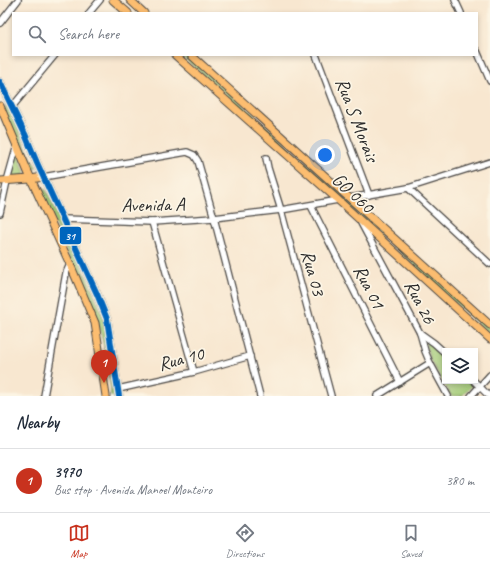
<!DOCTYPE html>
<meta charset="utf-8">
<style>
body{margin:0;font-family:Caveat,sans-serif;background:#f6f6f7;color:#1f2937}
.controls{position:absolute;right:12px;bottom:12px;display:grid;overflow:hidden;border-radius:0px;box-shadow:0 2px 6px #0003}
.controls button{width:36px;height:36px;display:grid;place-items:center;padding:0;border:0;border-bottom:1px solid #e0e1e3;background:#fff;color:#1f2937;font:20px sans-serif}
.you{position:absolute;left:325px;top:155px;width:14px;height:14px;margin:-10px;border:3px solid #fff;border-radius:50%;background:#1a73e8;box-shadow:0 0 0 6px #1a73e833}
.badge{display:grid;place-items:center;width:26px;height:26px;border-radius:50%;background:#c8321e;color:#fff;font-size:13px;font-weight:700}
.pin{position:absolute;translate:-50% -33px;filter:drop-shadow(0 1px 2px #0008)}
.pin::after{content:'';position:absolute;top:21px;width:14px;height:12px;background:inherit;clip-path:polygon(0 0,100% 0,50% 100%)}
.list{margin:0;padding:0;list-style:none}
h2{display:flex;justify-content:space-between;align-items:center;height:52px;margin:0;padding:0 16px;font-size:17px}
h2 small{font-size:13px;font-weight:400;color:#747a83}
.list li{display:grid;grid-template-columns:26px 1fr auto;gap:12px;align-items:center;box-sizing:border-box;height:64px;padding:0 16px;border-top:1px solid #e0e1e3}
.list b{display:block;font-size:15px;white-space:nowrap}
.list p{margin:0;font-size:13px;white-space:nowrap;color:#747a83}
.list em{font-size:13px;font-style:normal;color:#747a83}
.icon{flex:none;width:22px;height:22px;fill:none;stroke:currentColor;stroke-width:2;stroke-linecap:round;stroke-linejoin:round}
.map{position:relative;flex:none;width:490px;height:396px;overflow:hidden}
.search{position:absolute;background:#fff;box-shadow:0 2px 6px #0003;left:12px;right:12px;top:12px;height:44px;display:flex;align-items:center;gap:10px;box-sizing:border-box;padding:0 14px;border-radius:0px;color:#747a83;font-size:15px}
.sheet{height:116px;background:#fff}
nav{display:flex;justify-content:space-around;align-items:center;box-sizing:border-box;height:56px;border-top:1px solid #e0e1e3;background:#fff;font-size:11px;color:#747a83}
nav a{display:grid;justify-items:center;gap:2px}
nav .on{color:#c8321e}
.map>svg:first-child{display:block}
</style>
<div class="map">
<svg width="490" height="396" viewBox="0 0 490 396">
<rect width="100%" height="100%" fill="#fcf5e5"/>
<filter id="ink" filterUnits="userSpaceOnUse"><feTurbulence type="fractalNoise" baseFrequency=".025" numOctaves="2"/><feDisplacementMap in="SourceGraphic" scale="8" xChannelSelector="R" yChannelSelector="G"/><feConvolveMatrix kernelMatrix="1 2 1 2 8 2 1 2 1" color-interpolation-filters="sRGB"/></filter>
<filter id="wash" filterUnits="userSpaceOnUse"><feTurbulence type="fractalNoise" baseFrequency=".012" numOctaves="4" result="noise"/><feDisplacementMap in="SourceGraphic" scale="16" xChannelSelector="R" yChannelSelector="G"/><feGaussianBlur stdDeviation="0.9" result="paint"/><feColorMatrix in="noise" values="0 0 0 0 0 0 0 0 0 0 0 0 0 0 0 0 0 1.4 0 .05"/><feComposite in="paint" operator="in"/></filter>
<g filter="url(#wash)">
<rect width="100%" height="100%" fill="#f8e7d0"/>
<g fill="#a1ca76" stroke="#667a50">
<path d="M180 55H187L490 328V334L215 85Z"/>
<path d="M6 106 9 107 11 111 29 155 37 168 32 169 29 172 3 109Z"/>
<path d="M17 149 25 173 23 176 9 178Z"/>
<path d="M40 189H43L46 190 89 282 104 319 118 396H110L111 389 105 349 96 315 67 252 40 190Z"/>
<path d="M424 339 445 357V381H469L473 385 462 396H451L430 360Z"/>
</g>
</g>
<g filter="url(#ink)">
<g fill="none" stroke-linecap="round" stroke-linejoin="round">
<g stroke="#4a4744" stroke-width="8">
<g id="minor">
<path d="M455 0 461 13"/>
<path d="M89 13 100 0"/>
<path d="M0 23 18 0"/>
<path d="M477 51 490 81"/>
<path d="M316 55 369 195"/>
<path d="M12 107 55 55"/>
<path d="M266 158 268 168 281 210 331 396"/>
<path d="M43 177 187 152 194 155 198 161 214 218 260 396"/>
<path d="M408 188 490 264"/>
<path d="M350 198 408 188 490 162"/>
<path d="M311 206 400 382"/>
<path d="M0 213 7 181 17 145"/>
<path d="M63 219 152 222 214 218 281 210 338 200"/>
<path d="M152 222 194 372"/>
<path d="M361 223 420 333 425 351 430 363 448 396"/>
<path d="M420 333 434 343 445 353"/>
<path d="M474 381 489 396"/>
<path d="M118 389 194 372 250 356"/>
<path d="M44 396 66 273 70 264"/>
<path d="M377 396 430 363"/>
<path d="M471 396 490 375"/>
</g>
</g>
<g stroke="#4a4744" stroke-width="9">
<g id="major">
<path d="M113 0 128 13"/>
<path d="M130 0 144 13"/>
<path d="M175 55 338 200 490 339"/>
<path d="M191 55 490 325"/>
<path d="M0 82 25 134 37 163 97 294 107 319 119 396"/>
<path d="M0 106 31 179 70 264 95 323 106 396"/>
<path d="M0 181 31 179 43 177"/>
</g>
</g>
<use href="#minor" stroke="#fff" stroke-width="5.5"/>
<use href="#major" stroke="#fcbd6f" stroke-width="7"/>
<g stroke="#fcf5e5" stroke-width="9">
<path id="bus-1" d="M0 82 25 134 37 163 97 294 107 319 119 396"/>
</g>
<use href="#bus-1" stroke="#0065bd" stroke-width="6"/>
</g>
</g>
<g text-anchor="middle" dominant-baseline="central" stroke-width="3.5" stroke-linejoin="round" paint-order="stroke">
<g font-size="19" fill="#2b2b2b" stroke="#fcf5e5">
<text transform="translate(357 120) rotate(69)">Rua S Morais</text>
<text transform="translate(353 193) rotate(43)">GO 060</text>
<text transform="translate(153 205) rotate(-1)">Avenida A</text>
<text transform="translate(313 273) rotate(75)">Rua 03</text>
<text transform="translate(369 287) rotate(63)">Rua 01</text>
<text transform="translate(420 302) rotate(63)">Rua 26</text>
<text transform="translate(181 359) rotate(-14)">Rua 10</text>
</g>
</g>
<rect stroke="#fcf5e5" stroke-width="1.5" x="59" y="226" width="23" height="19" rx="4" fill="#0065bd"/>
<g font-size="11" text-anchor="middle" font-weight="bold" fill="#fff">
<text x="70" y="240">31</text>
</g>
</svg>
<div class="controls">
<button><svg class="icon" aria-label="layers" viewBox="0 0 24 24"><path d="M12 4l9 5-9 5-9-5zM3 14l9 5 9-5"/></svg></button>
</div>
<div class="you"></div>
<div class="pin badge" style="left:104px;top:383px">1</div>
<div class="search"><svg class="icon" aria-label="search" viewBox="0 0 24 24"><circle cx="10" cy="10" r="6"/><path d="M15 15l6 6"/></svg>Search here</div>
</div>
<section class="sheet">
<h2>Nearby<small></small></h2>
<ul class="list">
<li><span class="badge">1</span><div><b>3970</b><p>Bus stop · Avenida Manoel Monteiro</p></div><em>380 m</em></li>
</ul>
</section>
<nav>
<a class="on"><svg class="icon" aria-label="map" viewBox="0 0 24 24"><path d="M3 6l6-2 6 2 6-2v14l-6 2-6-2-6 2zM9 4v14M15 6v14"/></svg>Map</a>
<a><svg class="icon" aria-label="directions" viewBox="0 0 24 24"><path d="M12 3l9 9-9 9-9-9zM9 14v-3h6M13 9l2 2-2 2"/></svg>Directions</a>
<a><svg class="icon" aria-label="saved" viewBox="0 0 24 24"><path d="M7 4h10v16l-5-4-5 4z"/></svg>Saved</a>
</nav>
